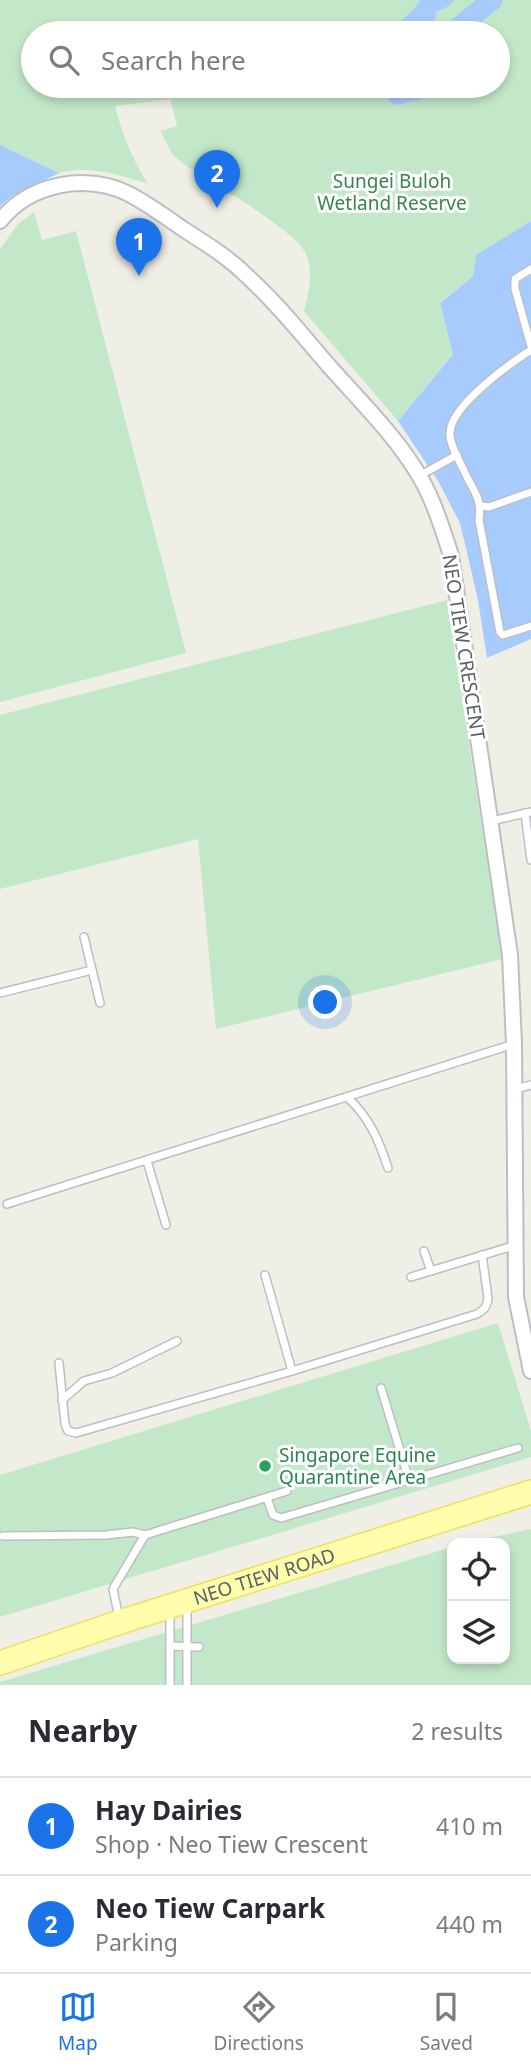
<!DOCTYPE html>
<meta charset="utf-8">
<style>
body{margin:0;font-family:"Noto Sans",sans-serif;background:#f2f2f3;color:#2b2b33}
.controls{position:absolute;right:21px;bottom:21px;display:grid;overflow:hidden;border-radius:14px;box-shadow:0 4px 10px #0003}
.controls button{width:63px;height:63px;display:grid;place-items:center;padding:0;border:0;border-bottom:2px solid #e1e1e2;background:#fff;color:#2b2b33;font:35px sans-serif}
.you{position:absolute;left:326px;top:1003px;width:24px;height:24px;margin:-18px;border:5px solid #fff;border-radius:50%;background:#1a73e8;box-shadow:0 0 0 10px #1a73e833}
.badge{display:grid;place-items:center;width:46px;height:46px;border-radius:50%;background:#1a73e8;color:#fff;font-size:23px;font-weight:700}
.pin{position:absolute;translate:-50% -58px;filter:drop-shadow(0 2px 4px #0008)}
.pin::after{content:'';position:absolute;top:37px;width:24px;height:21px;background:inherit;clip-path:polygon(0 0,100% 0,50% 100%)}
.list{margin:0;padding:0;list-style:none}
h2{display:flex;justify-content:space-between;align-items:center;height:91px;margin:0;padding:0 28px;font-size:30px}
h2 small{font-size:23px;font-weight:400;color:#7c7c81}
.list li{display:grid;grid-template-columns:46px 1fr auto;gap:21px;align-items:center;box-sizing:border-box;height:98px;padding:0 28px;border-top:2px solid #e1e1e2}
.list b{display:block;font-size:26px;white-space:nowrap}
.list p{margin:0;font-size:23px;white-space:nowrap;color:#7c7c81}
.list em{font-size:23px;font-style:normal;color:#7c7c81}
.icon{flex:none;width:38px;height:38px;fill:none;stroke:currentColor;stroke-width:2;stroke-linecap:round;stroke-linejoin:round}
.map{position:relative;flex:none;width:531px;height:1685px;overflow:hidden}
.search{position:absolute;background:#fff;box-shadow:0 4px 10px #0003;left:21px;right:21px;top:21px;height:77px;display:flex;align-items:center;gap:18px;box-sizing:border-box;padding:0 24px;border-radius:38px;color:#7c7c81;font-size:26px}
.sheet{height:287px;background:#fff}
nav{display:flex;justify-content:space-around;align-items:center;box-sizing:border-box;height:98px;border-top:2px solid #e1e1e2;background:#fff;font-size:19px;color:#7c7c81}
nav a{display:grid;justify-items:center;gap:4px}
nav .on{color:#1a73e8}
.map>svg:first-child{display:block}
</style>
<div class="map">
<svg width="531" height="1685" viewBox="0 0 531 1685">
<rect width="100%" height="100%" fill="#f0efe6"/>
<g fill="#c3e7c9" fill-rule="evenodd">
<path d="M0 0H531V221L476 255 473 276 440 302 453 353 398 421 304 311C309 291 314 272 305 252 293 229 208 180 182 163L172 154 160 131 177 126 170 99 115 106C122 134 132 158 147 183 118 175 90 165 59 173L0 145ZM33 33H498V86H33Z"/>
<path d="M34 212 42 240 76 231 186 653 0 702V249L18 224Z"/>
<path d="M447 600 502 959 216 1029 198 839 0 889V715Z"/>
<path d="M498 1323 531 1431V1457L0 1617V1475Z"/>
<path d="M531 1529V1685H0V1682L452 1547V1659H505V1543H467Z"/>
</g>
<g fill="#a8cbfe">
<path d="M420 0H455L447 7 436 12 434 33H421L413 24 404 33H388L415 8Z"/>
<path d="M0 145 59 173 12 196 0 206Z"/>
<path d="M531 221V639L487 658 478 600 460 523 438 481 398 421 453 354 440 303 473 276 476 255Z"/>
</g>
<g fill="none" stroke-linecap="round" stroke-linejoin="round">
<g stroke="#a8cbfe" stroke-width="21">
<path d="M452 33 492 0"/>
<path d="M397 94 430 86"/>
</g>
<g stroke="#bdbec4" stroke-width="10">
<g id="service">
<path d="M531 269 515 279V289L531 346"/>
<path d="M531 350C509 364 449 407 450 434 450 447 461 463 466 475 475 493 482 500 479 520L500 632 503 635 531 626"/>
<path d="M419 476 457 455"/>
<path d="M481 506 489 507 531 492"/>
<path d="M525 813 531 860"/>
<path d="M491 821 531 812"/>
<path d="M84 937 100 1003"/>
<path d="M0 993 92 970"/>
<path d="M515 1089 531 1085"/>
<path d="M347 1097C369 1117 379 1140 388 1168"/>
<path d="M147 1161 166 1225"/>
<path d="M7 1204 514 1044"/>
<path d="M424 1251 431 1271"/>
<path d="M265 1275 292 1371"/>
<path d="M411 1277 516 1245"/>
<path d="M59 1363 65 1424 68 1431 76 1433 292 1371 477 1314C484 1310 487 1307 488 1298L482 1255"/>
<path d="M381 1388 409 1480"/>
<path d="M62 1400 84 1381 112 1373 177 1341"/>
<path d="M267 1498 273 1515 281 1518 518 1448"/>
<path d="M3 1536 106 1535 133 1532 145 1535 287 1491"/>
<path d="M170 1609V1685"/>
<path d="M119 1618 113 1589 145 1535"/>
<path d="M170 1646 199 1647"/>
<path d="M187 1685V1605"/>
</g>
</g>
<g stroke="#bdbec4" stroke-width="18">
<path id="minor" d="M0 221C30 183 86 173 129 194 148 204 166 217 183 229 205 243 228 257 247 276 277 303 302 335 329 366 360 401 396 436 420 477 434 501 442 528 451 555L510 955 514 1044 516 1297 531 1371"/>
</g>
<g stroke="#f0de5f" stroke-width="26">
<g id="primary">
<path id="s1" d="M0 1663 120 1622 531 1492"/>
</g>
</g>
<use href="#service" stroke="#fff" stroke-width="7"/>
<use href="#minor" stroke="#fff" stroke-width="14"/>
<use href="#primary" stroke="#fefead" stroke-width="23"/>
</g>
<circle fill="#2e9e5b" stroke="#fff" stroke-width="2.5" cx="265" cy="1466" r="7"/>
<g text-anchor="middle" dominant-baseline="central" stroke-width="6" stroke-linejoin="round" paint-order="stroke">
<g font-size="19" fill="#368546" stroke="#fff">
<text x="392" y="181">Sungei Buloh<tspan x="392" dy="22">Wetland Reserve</tspan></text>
</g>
<g font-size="19" fill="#5d6066" stroke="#fff">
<text transform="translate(464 647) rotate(81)">NEO TIEW CRESCENT</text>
<text stroke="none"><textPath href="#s1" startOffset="278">NEO TIEW ROAD</textPath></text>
</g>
<g font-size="19" fill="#27864d" stroke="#fff" text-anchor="start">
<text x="279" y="1455">Singapore Equine<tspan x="279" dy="22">Quarantine Area</tspan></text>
</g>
</g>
</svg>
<div class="controls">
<button><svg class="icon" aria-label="locate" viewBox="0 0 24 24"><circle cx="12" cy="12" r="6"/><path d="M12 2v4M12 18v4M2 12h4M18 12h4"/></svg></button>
<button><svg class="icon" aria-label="layers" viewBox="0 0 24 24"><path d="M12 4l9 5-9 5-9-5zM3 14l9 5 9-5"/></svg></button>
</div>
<div class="you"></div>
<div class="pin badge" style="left:139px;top:276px">1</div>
<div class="pin badge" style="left:217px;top:208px">2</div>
<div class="search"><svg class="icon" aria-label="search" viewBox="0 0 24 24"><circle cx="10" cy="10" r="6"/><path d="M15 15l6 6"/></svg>Search here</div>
</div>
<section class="sheet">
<h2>Nearby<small>2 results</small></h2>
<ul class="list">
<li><span class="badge">1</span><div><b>Hay Dairies</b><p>Shop · Neo Tiew Crescent</p></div><em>410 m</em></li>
<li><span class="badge">2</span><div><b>Neo Tiew Carpark</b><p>Parking</p></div><em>440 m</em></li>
</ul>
</section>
<nav>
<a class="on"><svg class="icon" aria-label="map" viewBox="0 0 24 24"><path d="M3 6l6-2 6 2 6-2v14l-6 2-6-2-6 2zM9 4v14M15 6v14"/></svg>Map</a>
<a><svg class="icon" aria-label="directions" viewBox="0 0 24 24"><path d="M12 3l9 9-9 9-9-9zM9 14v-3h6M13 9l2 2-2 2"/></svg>Directions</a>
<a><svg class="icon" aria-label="saved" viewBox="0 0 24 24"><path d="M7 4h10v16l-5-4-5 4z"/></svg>Saved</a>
</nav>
